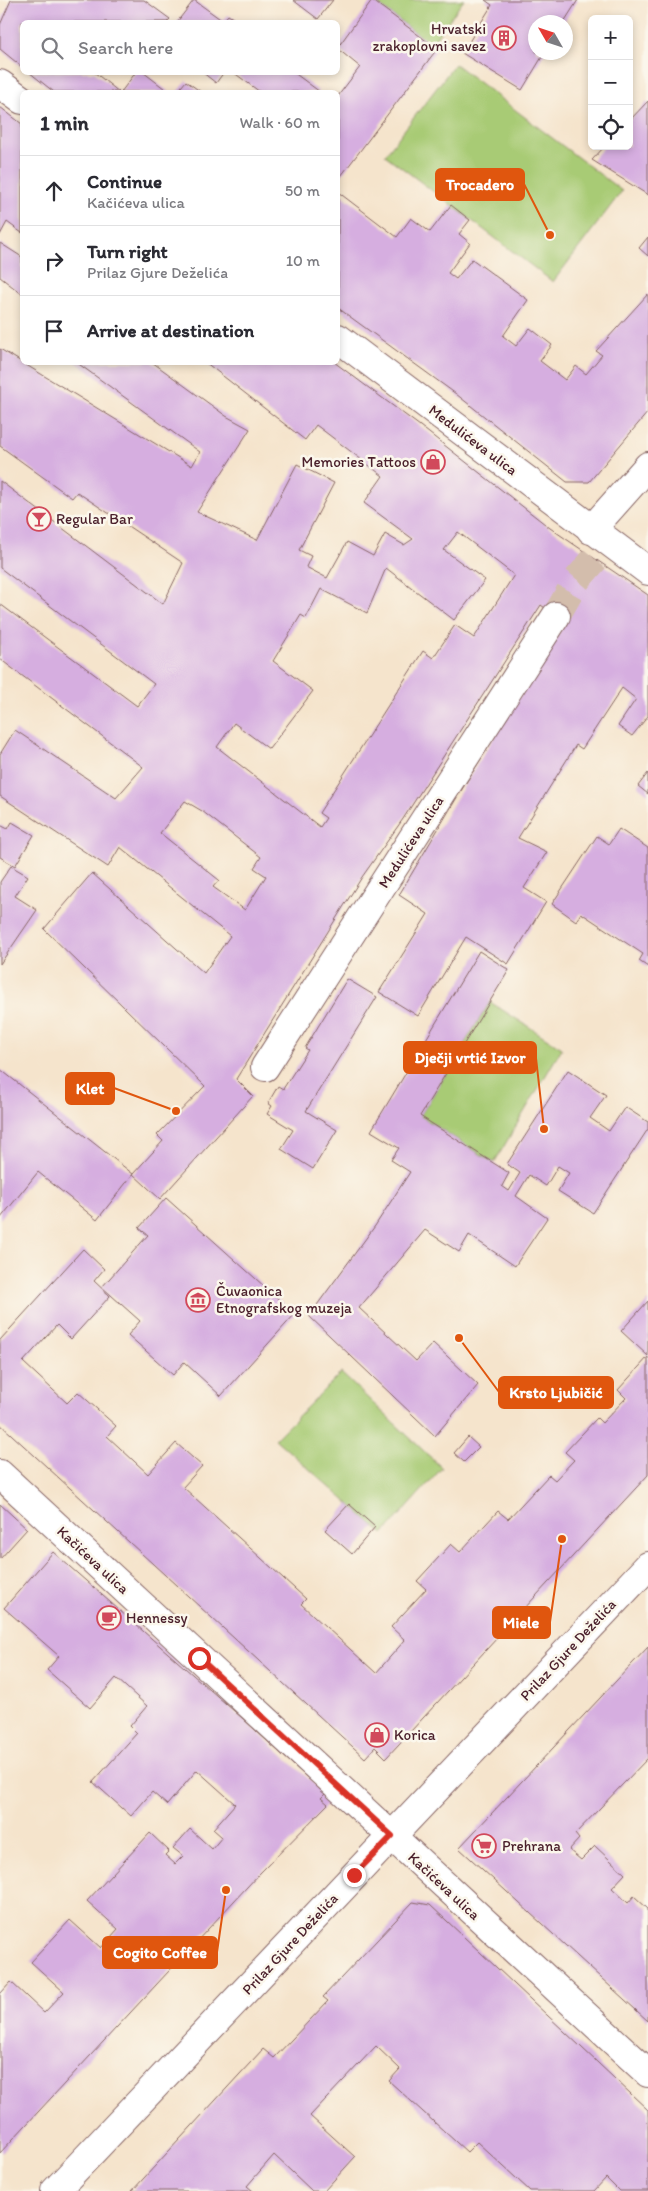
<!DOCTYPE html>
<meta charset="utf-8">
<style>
body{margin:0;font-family:Itim,sans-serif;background:#f2f2f3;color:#2b2b33}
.controls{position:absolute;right:15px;top:15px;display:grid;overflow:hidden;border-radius:8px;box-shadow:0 2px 8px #0003}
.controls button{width:45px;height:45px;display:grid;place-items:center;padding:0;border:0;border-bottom:1px solid #e1e1e2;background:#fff;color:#2b2b33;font:25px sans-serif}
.compass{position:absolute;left:528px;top:15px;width:45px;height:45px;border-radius:50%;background:#fff;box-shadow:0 2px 8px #0003;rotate:309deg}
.stop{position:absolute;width:15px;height:15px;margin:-11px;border:4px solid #d93025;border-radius:50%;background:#fff}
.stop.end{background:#d93025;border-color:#fff;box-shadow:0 1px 5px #0008}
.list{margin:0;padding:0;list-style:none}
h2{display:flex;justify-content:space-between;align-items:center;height:65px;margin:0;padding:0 20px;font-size:21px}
h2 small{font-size:16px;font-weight:400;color:#7c7c81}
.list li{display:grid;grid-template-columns:32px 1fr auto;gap:15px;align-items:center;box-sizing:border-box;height:70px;padding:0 20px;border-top:1px solid #e1e1e2}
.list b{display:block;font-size:19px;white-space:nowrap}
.list p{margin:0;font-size:16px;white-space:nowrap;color:#7c7c81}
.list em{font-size:16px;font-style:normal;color:#7c7c81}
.icon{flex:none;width:28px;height:28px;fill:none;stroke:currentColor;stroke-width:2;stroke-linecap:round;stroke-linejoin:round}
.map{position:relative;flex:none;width:648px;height:2191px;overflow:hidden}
.search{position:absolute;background:#fff;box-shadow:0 2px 8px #0003;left:20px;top:20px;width:320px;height:55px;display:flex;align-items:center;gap:12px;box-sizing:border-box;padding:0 18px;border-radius:8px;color:#7c7c81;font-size:19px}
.panel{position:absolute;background:#fff;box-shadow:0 2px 8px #0003;left:20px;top:90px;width:320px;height:275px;border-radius:8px}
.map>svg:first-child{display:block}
</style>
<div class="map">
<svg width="648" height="2191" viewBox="0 0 648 2191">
<rect width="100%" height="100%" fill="#fbf7ec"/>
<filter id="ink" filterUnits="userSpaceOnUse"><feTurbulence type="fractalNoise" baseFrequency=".02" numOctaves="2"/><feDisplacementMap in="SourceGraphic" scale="10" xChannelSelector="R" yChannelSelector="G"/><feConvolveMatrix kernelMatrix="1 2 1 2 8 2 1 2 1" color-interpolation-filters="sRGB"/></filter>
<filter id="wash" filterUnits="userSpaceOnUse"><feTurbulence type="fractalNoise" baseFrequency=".0096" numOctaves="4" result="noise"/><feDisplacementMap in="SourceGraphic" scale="20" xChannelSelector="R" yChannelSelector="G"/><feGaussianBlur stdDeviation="1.12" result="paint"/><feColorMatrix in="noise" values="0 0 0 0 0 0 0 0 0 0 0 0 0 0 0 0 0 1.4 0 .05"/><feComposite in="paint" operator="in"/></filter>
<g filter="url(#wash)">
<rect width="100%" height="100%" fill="#f5e4cc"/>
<g fill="#a8cb74" stroke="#797550">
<path d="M372 0H464L431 44Z"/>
<path d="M455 64 622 191 553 282 385 155Z"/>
<path d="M490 1002 562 1048 494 1163 420 1116Z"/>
<path d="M341 1373 442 1468 383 1534 275 1439Z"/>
</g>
<g id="blocks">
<g fill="#d6aee0" fill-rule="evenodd">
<path d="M11 0H144L170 19 167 22H22V67L0 49V25Z"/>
<path d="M194 0 223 21 228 15 239 22H177Z"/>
<path d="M293 0H333L318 19Z"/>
<path d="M372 0 437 49 338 180V96L360 67 338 49V47Z"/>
<path d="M485 0H578L564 22H536V52H545L522 90 462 53 492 5Z"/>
<path d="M29 72H94L119 92H54Z"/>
<path d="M136 72H143L169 92H121Z"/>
<path d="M202 72H224L216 83Z"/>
<path d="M233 72H293L320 92H260Z"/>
<path d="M186 81 201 92H177Z"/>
<path d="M648 101V195L592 160 605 146H629V121Z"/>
<path d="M0 107 22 124V233L7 222 0 235Z"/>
<path d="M338 192 397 237 411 218 430 232 451 205 470 220 459 234 470 243 448 273 456 279 472 259 528 300 503 336 516 346 530 328 552 345 540 361 565 380 576 366 586 374 602 355 596 351 648 294V412L589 482H567L456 394 338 308Z"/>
<path d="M648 237V256L639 248Z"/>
<path d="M0 243 22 257V294L0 277Z"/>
<path d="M0 349 192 466 200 452 76 362H152L226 416 250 429 197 512 257 540 297 464 334 483 299 550 311 556 306 567 327 578 347 542 373 556 385 534 404 545 413 539 364 503 383 476 316 425 305 440 205 362H334L420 426 550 528 648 595V716L632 736 618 726 636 699 622 688 582 749 576 745 518 838 547 852 524 888 546 902 508 964 466 937 418 1016 379 992 428 914 399 895 456 799 565 623 541 605 403 819 362 877 236 1079 253 1096 160 1199 133 1174 163 1141 157 1135 205 1086 44 929 92 873 204 973 230 936 120 847 108 867 0 796V754L15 730 116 798 143 767 0 659V604L137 706 154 684 0 568V481L163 604 183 563 77 492 72 498 0 446ZM458 532 514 575 474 638 455 625 433 658 423 651 319 813 326 818 320 827 217 747 234 723 269 749 313 691 273 661 301 615 306 618 321 589 367 613 386 568 454 620 485 580 444 550ZM185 801 202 811 261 857 254 868 266 876 245 910 213 887 219 880 160 833Z"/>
<path d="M648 773V794L638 786Z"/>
<path d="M12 822 34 835 15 866 0 857V825L8 829Z"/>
<path d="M619 829 648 848V967L639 961 643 954 581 913 576 921 552 904 597 836 609 844Z"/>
<path d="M11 866 28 876 15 896 37 910 0 964V882Z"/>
<path d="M479 951 509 970 420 1116 509 1173 502 1186 509 1191 520 1173 507 1164 568 1070 606 1095 590 1118 609 1131 625 1107 648 1122V1129L593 1213 558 1191 569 1173 558 1166 546 1186 529 1175 516 1196 547 1218 515 1266 469 1235 459 1252 425 1230 359 1308 416 1361 433 1343 478 1385 435 1436 309 1316 375 1226 410 1172 391 1160 399 1148 371 1131Z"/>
<path d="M347 979 377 997 306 1111 337 1130 313 1169 281 1149 293 1130 267 1114 272 1106 268 1103 278 1086 283 1089 308 1050 305 1048Z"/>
<path d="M0 1069 133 1174 97 1220 38 1172 0 1219Z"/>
<path d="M166 1198 295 1314 221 1396 184 1362 173 1375 128 1335 140 1321 102 1287 148 1235 139 1228Z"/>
<path d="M83 1249 104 1269 94 1281 110 1296 71 1339 57 1325 23 1362 67 1403 78 1392 116 1426 107 1436 148 1474 176 1443 202 1466 183 1487 306 1599 301 1604 376 1673 405 1640 391 1627 426 1589 417 1581 451 1544 460 1552 498 1511 508 1519 549 1475 555 1480 574 1460 565 1452 597 1418 602 1423 626 1398 618 1390 648 1357V1475L386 1758 375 1747 365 1758 0 1424V1340Z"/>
<path d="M648 1301V1356L621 1331Z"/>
<path d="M468 1437 479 1447 464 1462 454 1453Z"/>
<path d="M0 1504 27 1529 0 1559Z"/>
<path d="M349 1504 375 1527 352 1554 325 1530Z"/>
<path d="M53 1552 242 1718 325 1794 321 1798 328 1804 260 1873 0 2153V1994L11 1982 44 2013 64 1992 31 1962 70 1920 101 1948 118 1929 87 1901 150 1833 169 1851 165 1855 175 1864 183 1856 173 1848 190 1829 212 1849 222 1837 213 1829 235 1804 197 1770 167 1805 152 1792 131 1816 93 1782 137 1733 130 1726 147 1706 116 1678 90 1708 47 1670 59 1656 4 1608Z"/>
<path d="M648 1647V1758L575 1834 579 1839 569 1850 581 1860 595 1846 625 1874 612 1888 628 1903 634 1896 648 1909V2021L459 1848Z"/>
<path d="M413 1902 430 1905 648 2110V2191H619L606 2178 594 2191H530L477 2142 467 2152 389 2081 400 2069 376 2046 310 2116 355 2157 324 2191H312L274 2155 247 2186 253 2191H132L263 2049 274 2058 328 2001 323 1997Z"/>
</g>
</g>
</g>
<g filter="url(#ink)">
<use href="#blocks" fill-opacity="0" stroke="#866463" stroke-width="1"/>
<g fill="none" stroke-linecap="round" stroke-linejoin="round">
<path stroke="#d3bdac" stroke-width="28" stroke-dasharray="28 14" stroke-linecap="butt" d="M556 616 576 581 595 559"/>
<g stroke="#866463" stroke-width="30">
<g id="minor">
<path d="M0 84 22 100"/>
<path d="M338 338 648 571"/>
<path d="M591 530 648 466"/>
<path d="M265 1067 556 616"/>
<path d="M0 1474 648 2073"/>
<path d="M55 2191 648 1566"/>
</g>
</g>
<use href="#minor" stroke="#fff" stroke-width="28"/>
</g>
</g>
<g fill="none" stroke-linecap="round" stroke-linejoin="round" filter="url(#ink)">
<path stroke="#d93025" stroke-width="6" d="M199 1658 392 1836 354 1875"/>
</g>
<defs>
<g id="building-ring" transform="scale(1.25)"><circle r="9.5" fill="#fbf7ec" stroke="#d1495b" stroke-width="1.5"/><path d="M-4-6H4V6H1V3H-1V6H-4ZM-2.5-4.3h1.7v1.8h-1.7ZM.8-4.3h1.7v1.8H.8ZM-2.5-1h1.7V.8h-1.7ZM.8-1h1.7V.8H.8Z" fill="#d1495b"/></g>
<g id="shop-ring" transform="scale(1.25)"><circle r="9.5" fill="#fbf7ec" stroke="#d1495b" stroke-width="1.5"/><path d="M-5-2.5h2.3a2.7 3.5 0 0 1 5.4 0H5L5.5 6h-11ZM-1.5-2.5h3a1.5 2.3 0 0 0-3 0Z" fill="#d1495b"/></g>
<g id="bar-ring" transform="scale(1.25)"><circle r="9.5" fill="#fbf7ec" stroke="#d1495b" stroke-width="1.5"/><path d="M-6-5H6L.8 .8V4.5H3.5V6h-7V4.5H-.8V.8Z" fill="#d1495b"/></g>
<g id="museum-ring" transform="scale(1.25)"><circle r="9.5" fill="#fbf7ec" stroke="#d1495b" stroke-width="1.5"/><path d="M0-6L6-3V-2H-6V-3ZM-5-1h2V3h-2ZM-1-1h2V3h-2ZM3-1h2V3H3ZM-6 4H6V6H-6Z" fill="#d1495b"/></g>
<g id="cafe-ring" transform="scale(1.25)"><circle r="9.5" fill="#fbf7ec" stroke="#d1495b" stroke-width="1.5"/><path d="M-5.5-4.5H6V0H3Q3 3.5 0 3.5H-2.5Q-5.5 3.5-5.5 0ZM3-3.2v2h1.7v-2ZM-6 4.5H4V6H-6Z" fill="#d1495b"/></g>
<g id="supermarket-ring" transform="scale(1.25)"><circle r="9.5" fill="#fbf7ec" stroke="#d1495b" stroke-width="1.5"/><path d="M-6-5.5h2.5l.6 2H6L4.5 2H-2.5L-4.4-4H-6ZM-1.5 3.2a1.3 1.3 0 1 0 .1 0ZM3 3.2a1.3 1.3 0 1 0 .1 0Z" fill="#d1495b"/></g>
</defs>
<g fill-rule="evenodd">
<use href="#building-ring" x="504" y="38"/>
<use href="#shop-ring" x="433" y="462"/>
<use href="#bar-ring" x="39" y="519"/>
<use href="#museum-ring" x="198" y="1300"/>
<use href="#cafe-ring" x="109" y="1618"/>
<use href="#shop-ring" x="377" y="1735"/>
<use href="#supermarket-ring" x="484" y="1846"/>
</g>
<g text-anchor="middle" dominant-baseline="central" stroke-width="5" stroke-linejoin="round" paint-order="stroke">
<g font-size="15" fill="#4a1f2b" stroke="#fbf7ec" text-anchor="start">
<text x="486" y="29" text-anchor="end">Hrvatski<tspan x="486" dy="17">zrakoplovni savez</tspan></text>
<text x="416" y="462" text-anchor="end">Memories Tattoos</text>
<text x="56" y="519">Regular Bar</text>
<text x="216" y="1291">Čuvaonica<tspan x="216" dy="17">Etnografskog muzeja</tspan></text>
<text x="126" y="1618">Hennessy</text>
<text x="394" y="1735">Korica</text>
<text x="502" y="1846">Prehrana</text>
</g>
<g font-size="15" fill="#4a1f2b" stroke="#fbf7ec">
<text transform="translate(473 440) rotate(37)">Medulićeva ulica</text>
<text transform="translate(411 842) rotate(-57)">Medulićeva ulica</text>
<text transform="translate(93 1560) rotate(43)">Kačićeva ulica</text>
<text transform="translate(568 1650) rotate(-47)">Prilaz Gjure Deželića</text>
<text transform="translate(444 1886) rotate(43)">Kačićeva ulica</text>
<text transform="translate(290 1944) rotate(-47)">Prilaz Gjure Deželića</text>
</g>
</g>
<path fill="none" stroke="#e0560e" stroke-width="2" d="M550 235L524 184M544 1129L536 1058M176 1111L114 1088M459 1338L499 1392M562 1539L550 1622M226 1890L217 1952"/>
<g fill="#e0560e" stroke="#fbf7ec" stroke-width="2">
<circle cx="550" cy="235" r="5"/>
<circle cx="544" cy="1129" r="5"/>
<circle cx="176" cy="1111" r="5"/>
<circle cx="459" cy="1338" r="5"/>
<circle cx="562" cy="1539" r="5"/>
<circle cx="226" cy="1890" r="5"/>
</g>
<g fill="#e0560e" stroke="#e0560e" stroke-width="2">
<rect x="436" y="169" width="88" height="31" rx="5"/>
<rect x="404" y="1042" width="132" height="31" rx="5"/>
<rect x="66" y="1073" width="48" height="31" rx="5"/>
<rect x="499" y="1377" width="114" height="31" rx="5"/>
<rect x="493" y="1607" width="57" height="31" rx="5"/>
<rect x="103" y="1937" width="114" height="31" rx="5"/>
</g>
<g font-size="16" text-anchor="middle" font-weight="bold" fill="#fff">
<text x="480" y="190">Trocadero</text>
<text x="470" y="1063">Dječji vrtić Izvor</text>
<text x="90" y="1094">Klet</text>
<text x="556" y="1398">Krsto Ljubičić</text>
<text x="521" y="1628">Miele</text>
<text x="160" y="1958">Cogito Coffee</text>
</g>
</svg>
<div class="controls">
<button>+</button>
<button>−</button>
<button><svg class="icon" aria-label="locate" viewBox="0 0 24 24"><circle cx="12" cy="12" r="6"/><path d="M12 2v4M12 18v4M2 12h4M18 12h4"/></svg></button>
</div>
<svg class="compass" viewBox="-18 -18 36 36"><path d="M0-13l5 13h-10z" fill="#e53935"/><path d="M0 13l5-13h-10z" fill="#7c7c81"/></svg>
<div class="stop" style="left:199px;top:1658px"></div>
<div class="stop end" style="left:354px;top:1875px"></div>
<div class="search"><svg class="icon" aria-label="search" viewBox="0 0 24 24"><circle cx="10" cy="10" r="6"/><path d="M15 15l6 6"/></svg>Search here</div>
<section class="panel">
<h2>1 min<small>Walk · 60 m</small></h2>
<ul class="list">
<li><svg class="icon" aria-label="ahead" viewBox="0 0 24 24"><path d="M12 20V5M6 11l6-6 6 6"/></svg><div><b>Continue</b><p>Kačićeva ulica</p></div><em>50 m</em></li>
<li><svg class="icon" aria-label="right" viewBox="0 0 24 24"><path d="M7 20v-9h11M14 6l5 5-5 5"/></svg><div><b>Turn right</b><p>Prilaz Gjure Deželića</p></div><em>10 m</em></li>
<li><svg class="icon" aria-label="arrive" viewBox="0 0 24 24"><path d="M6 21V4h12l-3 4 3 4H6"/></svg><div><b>Arrive at destination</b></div></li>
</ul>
</section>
</div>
